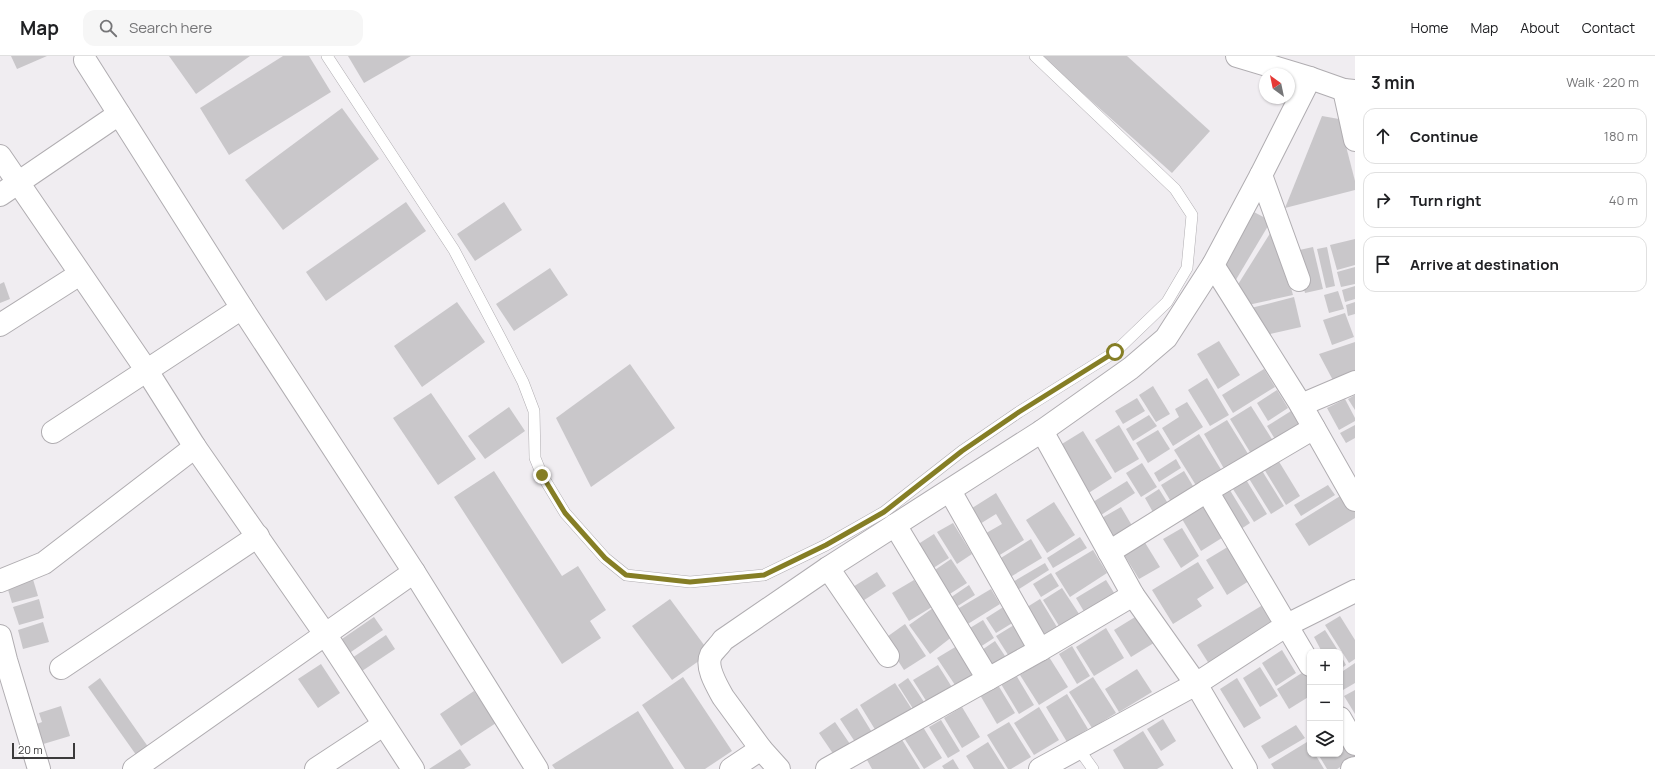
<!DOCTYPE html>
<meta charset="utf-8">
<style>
body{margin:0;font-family:Manrope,sans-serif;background:#f6f6f6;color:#202124}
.controls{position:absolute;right:12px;bottom:12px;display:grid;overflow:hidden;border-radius:8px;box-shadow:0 1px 3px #0004}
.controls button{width:36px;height:36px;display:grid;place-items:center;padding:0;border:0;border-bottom:1px solid #e0e0e0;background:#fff;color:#202124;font:20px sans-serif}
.compass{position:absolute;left:1259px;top:12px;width:36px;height:36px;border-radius:50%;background:#fff;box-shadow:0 1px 3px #0004;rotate:327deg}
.scale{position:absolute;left:12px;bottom:10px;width:63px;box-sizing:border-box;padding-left:4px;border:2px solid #3b3a3b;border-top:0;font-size:11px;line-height:14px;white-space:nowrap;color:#3b3a3b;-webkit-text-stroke:3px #fff;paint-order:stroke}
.stop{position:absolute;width:12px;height:12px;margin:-9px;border:3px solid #857e25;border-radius:50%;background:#fff}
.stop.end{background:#857e25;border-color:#fff;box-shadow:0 1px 4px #0008}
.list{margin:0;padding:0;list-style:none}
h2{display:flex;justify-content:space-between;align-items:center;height:52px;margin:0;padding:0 16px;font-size:17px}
h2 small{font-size:13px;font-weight:400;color:#757577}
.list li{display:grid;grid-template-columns:26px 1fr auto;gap:12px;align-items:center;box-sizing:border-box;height:56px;margin:0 8px 8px;padding:0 8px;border:1px solid #e0e0e0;border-radius:12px}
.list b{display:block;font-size:15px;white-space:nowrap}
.list em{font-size:13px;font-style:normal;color:#757577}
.icon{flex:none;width:22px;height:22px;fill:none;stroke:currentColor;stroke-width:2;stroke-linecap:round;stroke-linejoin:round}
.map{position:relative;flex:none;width:1355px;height:713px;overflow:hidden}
header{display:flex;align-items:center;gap:24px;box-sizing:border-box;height:56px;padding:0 20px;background:#fff;border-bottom:1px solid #e0e0e0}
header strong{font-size:19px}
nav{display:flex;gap:22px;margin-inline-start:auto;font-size:14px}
.search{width:280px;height:36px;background:#f6f6f6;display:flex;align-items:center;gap:10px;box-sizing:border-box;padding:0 14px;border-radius:12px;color:#757577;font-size:15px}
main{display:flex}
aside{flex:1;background:#fff}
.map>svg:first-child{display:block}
</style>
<header>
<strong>Map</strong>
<div class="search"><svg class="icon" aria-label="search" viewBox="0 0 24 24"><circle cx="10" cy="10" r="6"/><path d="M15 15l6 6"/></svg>Search here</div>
<nav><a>Home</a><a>Map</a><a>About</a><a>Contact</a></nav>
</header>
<main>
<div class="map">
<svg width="1355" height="713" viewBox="0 0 1355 713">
<rect width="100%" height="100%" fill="#f0edf1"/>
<g fill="#c9c7ca" fill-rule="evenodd">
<path d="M11 0H47L17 13Z"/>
<path d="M169 0H250L196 38Z"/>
<path d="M283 0H309L331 36 229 99 200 52Z"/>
<path d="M348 0H411L364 27Z"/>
<path d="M1041 0H1127L1210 75 1172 117Z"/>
<path d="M342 52 379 103 283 174 245 124Z"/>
<path d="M1322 60 1339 63 1355 125V134L1285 152Z"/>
<path d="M406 146 426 175 326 245 306 216Z"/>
<path d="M504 146 522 174 475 205 457 178Z"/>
<path d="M1252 155 1271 165 1231 232 1219 210Z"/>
<path d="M1274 171 1293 239 1248 249 1237 230Z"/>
<path d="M1355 183V209L1337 214 1330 189Z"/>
<path d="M1313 191 1323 233 1305 237 1295 195Z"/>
<path d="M1327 191 1335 230 1326 232 1317 193Z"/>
<path d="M1355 211V228L1341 231 1337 216Z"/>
<path d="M550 212 568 239 514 275 496 248Z"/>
<path d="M4 226 10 243 0 247V228Z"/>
<path d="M1355 230V243L1345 246 1342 234Z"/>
<path d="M1338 235 1344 253 1329 257 1324 239Z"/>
<path d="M1294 241 1301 271 1266 279 1251 252Z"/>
<path d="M457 246 485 286 422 331 394 290Z"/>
<path d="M1355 246V258L1348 260 1346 249Z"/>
<path d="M1345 257 1354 281 1332 289 1323 264Z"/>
<path d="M1219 285 1240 319 1218 333 1197 298Z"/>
<path d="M1355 286V321L1336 330 1319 298Z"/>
<path d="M630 308 675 372 591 431 556 362Z"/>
<path d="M1264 313 1275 331 1233 357 1222 339Z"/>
<path d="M1207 322 1229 359 1210 370 1188 334Z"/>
<path d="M1153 330 1170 358 1156 366 1139 339Z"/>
<path d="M1277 334 1288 352 1268 365 1257 347Z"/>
<path d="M431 337 476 403 438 429 393 362Z"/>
<path d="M1355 339V354L1348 343Z"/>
<path d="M1137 342 1145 355 1123 368 1115 355Z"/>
<path d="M1345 343 1355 362V365L1339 374 1327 352Z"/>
<path d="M1187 346 1203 371 1173 390 1162 372 1179 361 1175 353Z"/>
<path d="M1251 350 1275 388 1253 401 1230 363Z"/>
<path d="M509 351 525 375 485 403 468 380Z"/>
<path d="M1291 355 1302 373 1278 388 1267 370Z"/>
<path d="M1149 359 1157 370 1133 385 1126 373Z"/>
<path d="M1227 364 1250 401 1226 416 1204 378Z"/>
<path d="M1119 369 1139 403 1115 417 1095 384Z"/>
<path d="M1355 369V382L1346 387 1340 377Z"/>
<path d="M1158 374 1170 393 1148 407 1136 387Z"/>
<path d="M1083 375 1112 422 1087 438 1057 391Z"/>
<path d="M1199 378 1222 415 1197 431 1174 394Z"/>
<path d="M1176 403 1181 412 1159 426 1154 417Z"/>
<path d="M1278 404 1300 440 1286 449 1264 413Z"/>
<path d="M1142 407 1157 431 1141 441 1126 417Z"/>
<path d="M1261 413 1284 450 1271 458 1248 421Z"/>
<path d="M494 415 562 520 578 510 606 554 590 565 601 582 562 608 454 441Z"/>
<path d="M1184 415 1196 435 1173 449 1161 429Z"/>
<path d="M1245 422 1267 458 1254 466 1231 430Z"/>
<path d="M1127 425 1135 437 1101 459 1093 446Z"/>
<path d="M1328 429 1335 439 1301 460 1294 449Z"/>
<path d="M1228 431 1250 467 1238 475 1216 439Z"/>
<path d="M1159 433 1169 449 1154 458 1145 442Z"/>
<path d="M996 437 1024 484 990 505 961 459ZM996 458 1002 468 981 480 975 471Z"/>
<path d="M1345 437 1355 454V462L1309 490 1295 468Z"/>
<path d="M1054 446 1075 479 1047 497 1026 464Z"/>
<path d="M1206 448 1225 480 1201 495 1182 463Z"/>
<path d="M1121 451 1134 473 1114 485 1100 463Z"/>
<path d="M953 467 972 498 957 508 937 476Z"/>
<path d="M1182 472 1199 500 1181 512 1163 483Z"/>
<path d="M934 478 949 502 927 516 912 492Z"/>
<path d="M1080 481 1087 492 1053 512 1047 502Z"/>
<path d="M1031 483 1042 502 1007 523 996 505Z"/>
<path d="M1144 485 1160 511 1139 523 1123 497Z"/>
<path d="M1231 489 1252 523 1227 539 1206 504Z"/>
<path d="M1093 494 1107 517 1070 541 1055 517Z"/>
<path d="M951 503 967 527 945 541 929 518Z"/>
<path d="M1198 506 1214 532 1197 543 1202 550 1173 568 1152 534Z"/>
<path d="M1045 507 1049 514 1016 535 1011 527Z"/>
<path d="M877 516 886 530 858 548 848 534Z"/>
<path d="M1051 517 1059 530 1041 541 1033 528Z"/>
<path d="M32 520 38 540 12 547 6 527Z"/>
<path d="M914 524 932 551 909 565 892 537Z"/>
<path d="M1106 524 1116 540 1086 559 1076 542Z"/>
<path d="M969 529 975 539 953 553 947 544Z"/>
<path d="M1062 532 1081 561 1061 573 1043 544Z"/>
<path d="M991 533 1000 548 963 571 954 555Z"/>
<path d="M39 543 44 562 19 569 13 551Z"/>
<path d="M670 543 710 597 672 624 632 570Z"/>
<path d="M1040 543 1060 576 1044 586 1024 553Z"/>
<path d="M1271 544 1284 566 1211 611 1197 589Z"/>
<path d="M1005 550 1014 566 996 577 986 562Z"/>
<path d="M933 552 953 580 930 598 909 569Z"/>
<path d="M1140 558 1157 585 1131 601 1114 574Z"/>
<path d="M1340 560 1355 584V603L1349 607 1325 569Z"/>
<path d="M374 561 383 574 348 598 339 585Z"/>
<path d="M983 564 994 582 977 593 965 575Z"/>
<path d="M43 566 49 586 23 593 18 574Z"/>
<path d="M905 568 926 600 904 614 884 583Z"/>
<path d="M1014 569 1028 590 1010 602 996 580Z"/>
<path d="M1106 572 1124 602 1094 620 1076 591Z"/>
<path d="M1325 574 1339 596H1322L1314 581Z"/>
<path d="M386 579 395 593 362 615 352 602Z"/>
<path d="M995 585 1007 603 988 616 976 598Z"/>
<path d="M962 587 984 620 959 635 937 602Z"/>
<path d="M1072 590 1090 620 1077 628 1059 598Z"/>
<path d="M1282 594 1296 617 1276 630 1262 607Z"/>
<path d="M1340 598 1346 609 1340 613Z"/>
<path d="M1049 601 1068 631 1039 649 1020 619Z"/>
<path d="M1355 607V627L1343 634 1340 629V617Z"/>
<path d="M321 608 340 637 318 652 298 623Z"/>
<path d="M938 609 955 636 930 651 913 624Z"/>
<path d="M1260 611 1278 640 1260 651 1243 622Z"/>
<path d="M1137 613 1152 636 1119 656 1105 633Z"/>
<path d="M1308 613 1310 616V640L1289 653 1277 633Z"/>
<path d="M1016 619 1034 649 1019 658 1001 628Z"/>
<path d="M683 621 732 695 705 713H685L642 649Z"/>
<path d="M1093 621 1116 657 1092 672 1069 636Z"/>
<path d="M100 622 151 695 139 703 88 631Z"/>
<path d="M908 622 928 652 917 659 898 629Z"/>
<path d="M1237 622 1261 662 1244 672 1220 633Z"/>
<path d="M895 627 915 658 879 680 860 649Z"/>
<path d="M998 629 1015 657 997 668 980 639Z"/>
<path d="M1355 634V658L1344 640Z"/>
<path d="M474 635 496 667 461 690 440 658Z"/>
<path d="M1067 638 1088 673 1067 686 1046 651Z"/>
<path d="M61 650 70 680 40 689 34 669 42 666 39 657Z"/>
<path d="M962 651 980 681 962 692 944 662Z"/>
<path d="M1039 651 1059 684 1034 699 1014 667Z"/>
<path d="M857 652 873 678 857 689 840 663Z"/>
<path d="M638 655 674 713H555L552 709Z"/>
<path d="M1163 663 1176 685 1161 695 1147 673Z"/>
<path d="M941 664 960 695 948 702 929 671Z"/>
<path d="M835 666 852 691 836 702 819 677Z"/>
<path d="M1009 666 1031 701 1011 713H1008L987 679Z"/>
<path d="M1296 669 1305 682 1269 703 1261 690Z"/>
<path d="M923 671 942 702 924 713 904 682Z"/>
<path d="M1340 673 1355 698V702L1337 713H1327L1318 698H1340Z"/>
<path d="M1143 675 1164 709 1157 713H1124L1113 694Z"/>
<path d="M901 682 920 713H872L867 704Z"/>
<path d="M988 686 1005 713H974L966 700Z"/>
<path d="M1307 686 1310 691V698H1315L1324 713H1274L1271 708Z"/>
<path d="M460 693 471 709 464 713H429Z"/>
<path d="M953 703 959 713H944L942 710Z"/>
</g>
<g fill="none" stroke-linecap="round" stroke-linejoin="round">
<g stroke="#b0adb1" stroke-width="12">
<g id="service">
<path d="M327 0 454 194 501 283 523 326 534 355 535 402 542 419 565 457 605 502 626 519 690 526 764 519 826 489 884 456 962 395 1019 356 1115 296 1167 246 1187 212 1192 159 1175 133 1035 0"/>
<path d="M1078 692 1093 713"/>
</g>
</g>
<g stroke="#b0adb1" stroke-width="24">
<g id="minor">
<path d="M85 4 242 252 414 516 537 713"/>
<path d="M1310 22 1344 34 1355 35"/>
<path d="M1344 34 1355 84"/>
<path d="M0 100 147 315 195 391 325 578 413 713"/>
<path d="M1261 119 1299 224"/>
<path d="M0 139 119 58"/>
<path d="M1213 209 1301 349 1355 444"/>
<path d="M0 269 80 218"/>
<path d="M1301 349 1355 326"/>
<path d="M1042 375 1133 539 1196 628 1246 713"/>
<path d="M53 376 242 252"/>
<path d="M950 435 1040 594"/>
<path d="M1207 435 1310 609"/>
<path d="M895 469 988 623"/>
<path d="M1109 496 1207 435 1314 372"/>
<path d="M828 512 888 600"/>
<path d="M0 525 44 507 195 391"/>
<path d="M0 580 6 604 39 713"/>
<path d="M61 612 258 480"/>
<path d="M1340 662 1355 688"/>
<path d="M134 713 414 516"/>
<path d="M316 713 383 669"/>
<path d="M731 713 761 693"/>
<path d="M827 713 1040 594 1133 539"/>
<path d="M1040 713 1196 628 1287 569 1355 535"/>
<path d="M1352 713 1355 712"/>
</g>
</g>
<g stroke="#b0adb1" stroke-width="24">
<path id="tertiary" d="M779 713 761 693 723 641C717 630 705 611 711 599 714 594 720 589 723 584L828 512 1042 375 1131 312 1166 282 1213 209 1261 119 1310 22 1237 0"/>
</g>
<use href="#service" stroke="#fff" stroke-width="11"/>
<use href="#minor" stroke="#fff" stroke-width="22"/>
<use href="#tertiary" stroke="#fff" stroke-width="22"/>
</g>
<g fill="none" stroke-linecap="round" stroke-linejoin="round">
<path stroke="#857e25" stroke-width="5" d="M542 419 565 457 605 502 626 519 690 526 764 519 826 489 884 456 962 395 1019 356 1115 296"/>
</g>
</svg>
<div class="controls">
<button>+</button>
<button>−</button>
<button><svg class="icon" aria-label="layers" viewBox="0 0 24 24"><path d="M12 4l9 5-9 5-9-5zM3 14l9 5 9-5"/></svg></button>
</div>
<svg class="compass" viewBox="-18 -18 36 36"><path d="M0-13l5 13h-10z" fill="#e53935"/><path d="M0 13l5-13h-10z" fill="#757577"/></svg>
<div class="scale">20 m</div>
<div class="stop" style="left:1115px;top:296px"></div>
<div class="stop end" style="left:542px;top:419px"></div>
</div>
<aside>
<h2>3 min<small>Walk · 220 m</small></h2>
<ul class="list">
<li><svg class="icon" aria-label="ahead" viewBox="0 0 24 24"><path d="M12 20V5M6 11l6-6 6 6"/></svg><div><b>Continue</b></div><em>180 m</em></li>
<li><svg class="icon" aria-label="right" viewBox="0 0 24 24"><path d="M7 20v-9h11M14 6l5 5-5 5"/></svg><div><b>Turn right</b></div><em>40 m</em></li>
<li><svg class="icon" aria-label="arrive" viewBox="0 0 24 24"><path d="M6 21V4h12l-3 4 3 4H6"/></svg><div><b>Arrive at destination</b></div></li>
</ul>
</aside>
</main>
